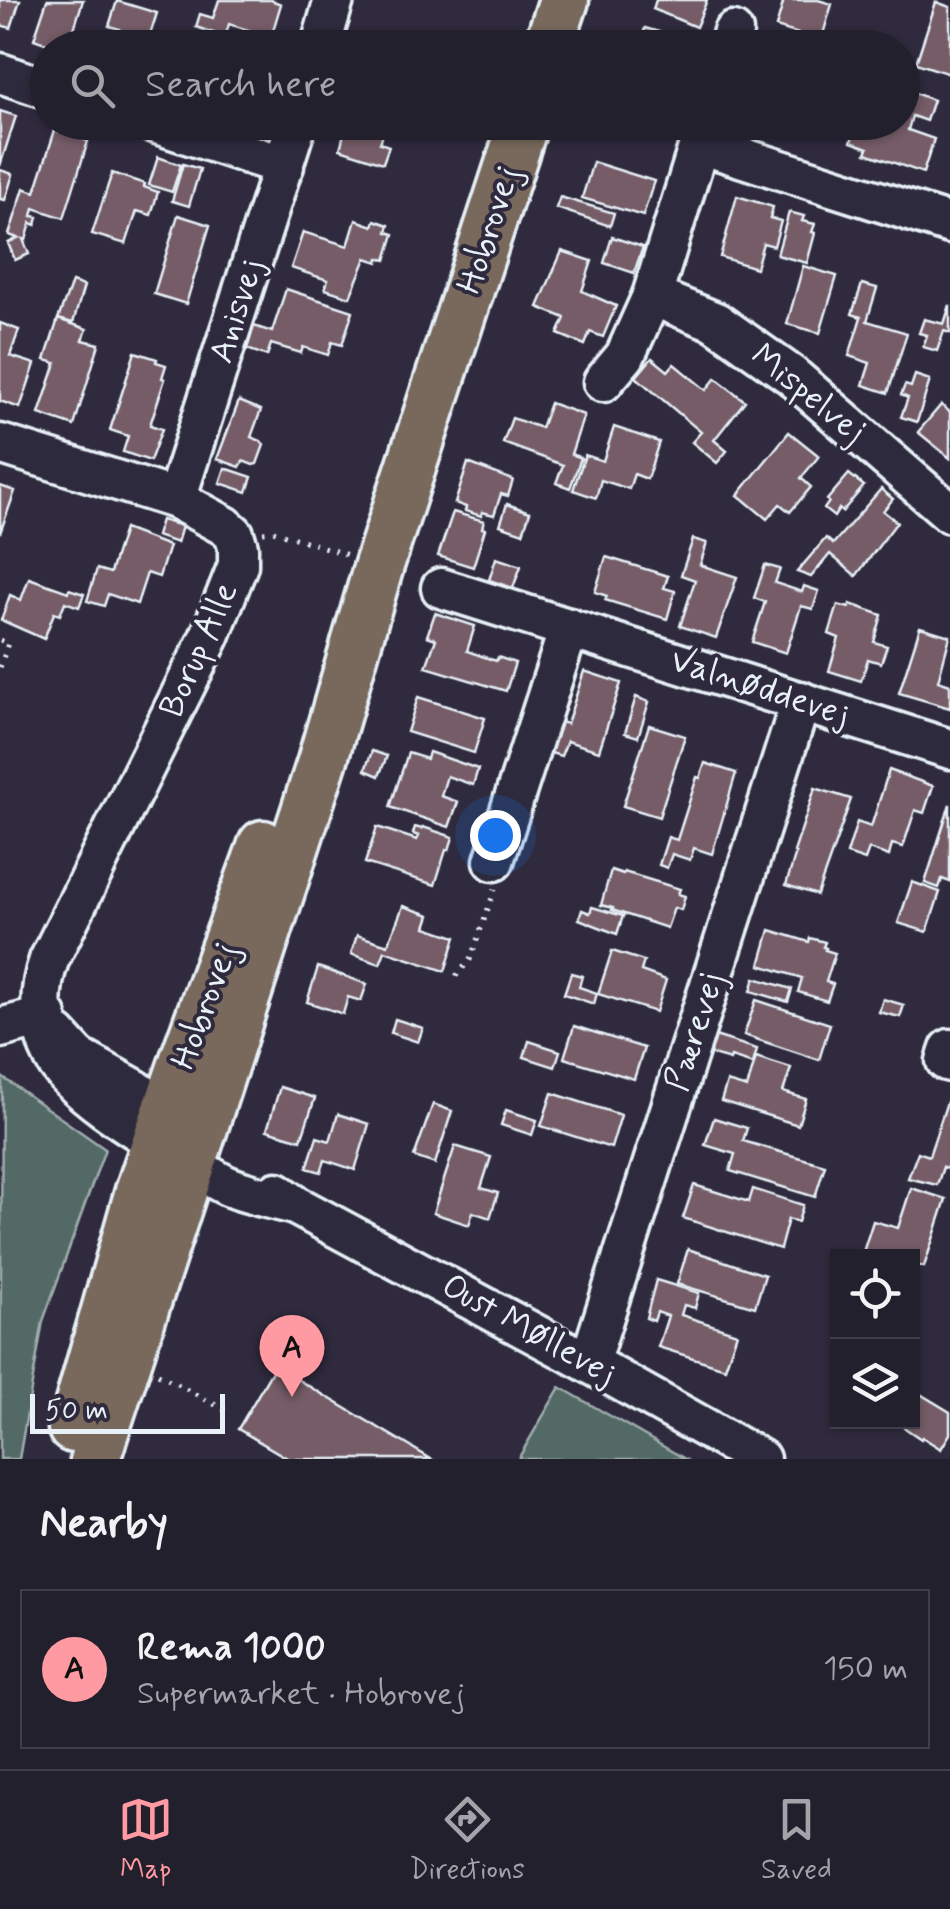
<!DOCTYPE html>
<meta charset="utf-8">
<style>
body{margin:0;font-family:Mynerve,sans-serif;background:#2f2d3a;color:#f1f3f6}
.controls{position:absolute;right:30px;bottom:30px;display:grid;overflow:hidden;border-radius:0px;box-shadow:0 2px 8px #0004}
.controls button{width:90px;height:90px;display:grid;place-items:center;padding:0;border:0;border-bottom:2px solid #403e4a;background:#23202e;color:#f1f3f6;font:50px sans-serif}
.scale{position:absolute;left:30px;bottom:25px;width:195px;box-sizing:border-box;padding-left:10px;border:5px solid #e8f1f8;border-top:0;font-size:28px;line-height:35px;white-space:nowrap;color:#e8f1f8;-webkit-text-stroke:8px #2f2a3d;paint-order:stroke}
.you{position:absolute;left:495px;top:835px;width:35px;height:35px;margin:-25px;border:8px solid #fff;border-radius:50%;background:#1a73e8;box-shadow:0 0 0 15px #1a73e833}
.badge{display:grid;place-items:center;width:65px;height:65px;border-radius:50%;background:#ff9aa2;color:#111;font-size:32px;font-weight:700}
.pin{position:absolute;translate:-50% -82px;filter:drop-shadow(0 2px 5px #0008)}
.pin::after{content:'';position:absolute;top:52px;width:35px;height:30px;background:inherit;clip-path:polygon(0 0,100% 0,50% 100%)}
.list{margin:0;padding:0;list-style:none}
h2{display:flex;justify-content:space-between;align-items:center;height:130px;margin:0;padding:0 40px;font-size:42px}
h2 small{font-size:32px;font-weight:400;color:#a3a3aa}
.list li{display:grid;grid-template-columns:65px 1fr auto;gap:30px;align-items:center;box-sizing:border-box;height:160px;margin:0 20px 20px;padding:0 20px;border:2px solid #403e4a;border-radius:0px}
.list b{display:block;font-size:38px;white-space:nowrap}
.list p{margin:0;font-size:32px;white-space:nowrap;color:#a3a3aa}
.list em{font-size:32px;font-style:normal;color:#a3a3aa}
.icon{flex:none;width:55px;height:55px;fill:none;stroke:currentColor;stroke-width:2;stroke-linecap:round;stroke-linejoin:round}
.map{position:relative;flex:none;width:950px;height:1459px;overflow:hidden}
.search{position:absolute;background:#23202e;box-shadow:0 2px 8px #0004;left:30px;right:30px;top:30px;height:110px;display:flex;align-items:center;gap:25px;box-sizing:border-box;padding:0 35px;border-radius:55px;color:#a3a3aa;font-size:38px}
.sheet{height:310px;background:#23202e}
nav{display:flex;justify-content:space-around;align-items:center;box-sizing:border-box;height:140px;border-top:2px solid #403e4a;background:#23202e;font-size:28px;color:#a3a3aa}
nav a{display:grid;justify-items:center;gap:5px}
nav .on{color:#ff9aa2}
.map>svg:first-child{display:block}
</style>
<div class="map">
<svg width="950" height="1459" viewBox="0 0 950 1459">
<rect width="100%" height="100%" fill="#2f2a3d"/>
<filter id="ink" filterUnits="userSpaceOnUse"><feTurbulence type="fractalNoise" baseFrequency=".01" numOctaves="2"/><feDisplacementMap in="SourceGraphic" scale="20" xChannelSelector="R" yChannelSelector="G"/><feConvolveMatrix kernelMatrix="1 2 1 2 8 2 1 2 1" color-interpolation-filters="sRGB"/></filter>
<g filter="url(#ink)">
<g fill="#536965" stroke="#9eadae" stroke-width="2.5">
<path d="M2 1077 105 1149 43 1321 19 1459H0Z"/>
<path d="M560 1387 685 1459H518Z"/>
</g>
<g fill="#745c66" stroke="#e8f1f8" stroke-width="2.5">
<path d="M0 0H20L11 28 0 25Z"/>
<path d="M47 0H83L68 48H59L34 39Z"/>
<path d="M219 0H271L281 4 271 37 229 24 225 37 196 27 200 14 213 18Z"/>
<path d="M656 0H707L696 27 653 9Z"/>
<path d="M784 0H818L832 4 821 41 776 27Z"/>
<path d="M117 1 157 13 148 41 170 48H114L120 29 109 26Z"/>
<path d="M936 2 950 7V74L916 63Z"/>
<path d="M645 28 690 41 688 48H639Z"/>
<path d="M902 88 933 100 926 121 912 116 908 130 934 139 923 173 866 153 868 148 851 142 857 122H902Z"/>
<path d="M0 111 16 116 0 166Z"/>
<path d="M347 122H387L380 143 389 146 383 163 340 149Z"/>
<path d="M55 130 88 141 64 218 34 208 32 216 38 217 36 225 31 223 26 240 23 239 29 254 15 260 8 243 18 238 9 235 24 188 35 192Z"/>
<path d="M158 157 181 165 172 192 149 185Z"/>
<path d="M593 162 654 181 643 216 582 198Z"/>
<path d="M183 164 200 169 189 206 172 201Z"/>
<path d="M0 170 13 174 5 200 0 199Z"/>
<path d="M112 173 145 184 144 187 158 192 151 215 137 211 126 244 92 234Z"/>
<path d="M737 196 773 207 770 218 781 221 774 246 763 243 756 268 720 257Z"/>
<path d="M560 197 614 213 610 226 556 208Z"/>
<path d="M789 212 804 216 802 221 815 224 812 232 815 233 807 263 777 255Z"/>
<path d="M178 215 210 225 186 304 154 294Z"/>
<path d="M356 220 373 226 375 220 389 225 387 232 394 234 386 260 379 258 378 262 366 258 350 297 325 289 328 280 291 268 303 232 348 246Z"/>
<path d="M612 237 643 247 634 273 604 263Z"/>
<path d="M562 251 592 261 582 291 616 306 603 337 590 332 585 345 558 334 565 318 538 307Z"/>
<path d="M803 266 837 276 820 333 787 324Z"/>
<path d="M72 282 84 286 73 323 58 319Z"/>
<path d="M862 284 877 288 867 321 907 333 888 393 863 385 870 363 849 356 861 317 852 314Z"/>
<path d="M286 289 353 311 342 345 332 342 328 355 303 347 301 353 271 344 267 356 247 349 254 326 272 332Z"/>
<path d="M950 305V333L944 331 937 351 923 347 927 335 919 333 924 319 944 324Z"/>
<path d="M58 319 87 329 83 340 99 344 74 426 39 414 56 363 45 360Z"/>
<path d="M0 323 19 330 10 356 35 364 20 408 0 401Z"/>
<path d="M135 352 157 359 156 362 166 365 162 378 165 379 150 425 162 429 150 461 123 452 128 436 110 430Z"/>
<path d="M652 358 668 371 674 364 706 390 716 378 745 401 714 440 727 451 717 463 692 442 701 432 636 377Z"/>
<path d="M915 375 930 380 917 422 901 417 908 398 901 395 905 385 911 387Z"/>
<path d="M239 401 261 410 251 437 261 441 264 445 257 464 253 465 243 461 240 467 217 459Z"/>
<path d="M550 403 584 415 571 454 581 458 570 488 556 483 563 465 503 443 512 418 541 428Z"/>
<path d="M941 405 950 412V458L918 432Z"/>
<path d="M614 427 659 442 647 479 634 474 629 489 601 480 596 498 573 490 585 455 603 461Z"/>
<path d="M789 432 819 456 801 478 811 487 790 512 780 504 767 519 738 495Z"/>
<path d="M468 463 513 480 508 496 501 494 494 515 482 512 481 516 465 511 466 507 455 503Z"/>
<path d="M225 468 252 477 247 492 220 483Z"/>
<path d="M849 474 864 486 842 512 839 509 834 517 824 509 829 502 827 500Z"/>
<path d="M0 486 15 491 0 533Z"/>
<path d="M881 489 893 499 883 511 897 522 856 576 830 554 811 577 797 572 826 538 833 544Z"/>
<path d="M507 504 530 512 523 533 500 525Z"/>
<path d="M453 512 484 521 482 528 485 529 473 567 438 556Z"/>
<path d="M161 520 182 526 177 543 156 536Z"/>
<path d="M124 529 169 546 159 577 147 573 137 604 108 594 104 606 87 601 97 569 110 573Z"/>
<path d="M693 539 707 543 700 565 737 577 716 638 680 626 695 580 681 575Z"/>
<path d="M606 557 668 576 664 588 675 591 667 619 605 600 607 596 595 592Z"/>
<path d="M496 558 521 566 513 588 489 580Z"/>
<path d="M765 565 780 569 775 583 802 592 804 586 819 591 813 609 801 606 786 653 752 642 765 602 754 598Z"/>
<path d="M29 578 68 592 69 589 84 594 79 607 65 602 60 615 54 613 44 639 1 620 10 595 21 600Z"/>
<path d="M850 604 882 615 874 642 887 646 881 663 868 659 861 681 829 671 839 638 829 634 838 605 849 608Z"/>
<path d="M435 613 475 626 467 651 496 661 498 657 515 663 506 691 426 667 436 639 427 636Z"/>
<path d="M920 627 950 636 938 681 950 685V708L899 693Z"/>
<path d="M584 671 621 683 599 751 567 741 561 756 547 752 557 721 567 724Z"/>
<path d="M418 697 485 718 474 753 407 732Z"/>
<path d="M636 697 649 702 638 737 625 733Z"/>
<path d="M649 725 685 736 659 817 623 806Z"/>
<path d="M372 751 387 756 379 776 365 770Z"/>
<path d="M429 752 478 769 473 785 447 776 441 796 458 802 449 827 390 807 408 753 427 759Z"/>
<path d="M705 763 736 773 712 854 694 848 690 860 672 854 667 868 659 865 668 837 677 840 697 777 700 778Z"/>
<path d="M889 770 933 786 924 813 915 810 903 847 892 844 889 856 869 849 865 860 847 854 857 822 871 827Z"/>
<path d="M815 788 851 799 817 895 786 885 796 853 794 852Z"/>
<path d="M950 804V882L942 879 939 888 925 883Z"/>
<path d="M377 827 417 840 419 836 413 834 415 827 422 829 423 827 453 837 449 850H446L435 885 365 863Z"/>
<path d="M611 870 623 874 624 872 680 889 678 894 685 896 681 910 674 908 667 928 612 910 613 908 601 905Z"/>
<path d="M912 882 940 892 927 932 898 923Z"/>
<path d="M403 906 430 915 426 927 456 937 445 971 385 951 380 964 351 954 357 935 388 945Z"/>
<path d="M592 907 623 916 617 934 579 919 582 910 590 913Z"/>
<path d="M770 930 809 942 810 938 825 942 823 947 826 948 825 950 835 953 826 982 833 984 827 1001 798 992 802 978 760 965Z"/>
<path d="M612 951 644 961 641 971 666 980 656 1012 598 994Z"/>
<path d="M318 967 367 984 361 1001 348 997 343 1014 307 1002Z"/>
<path d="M571 973 582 976 579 987 597 993 594 1004 564 994Z"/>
<path d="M755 978 792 989 788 1002 751 991Z"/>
<path d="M883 999 904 1005 900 1017 879 1012Z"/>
<path d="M756 1000 830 1024 819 1060 744 1035Z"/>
<path d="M395 1019 423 1028 418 1042 391 1033Z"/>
<path d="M574 1026 644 1048 634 1079 564 1058Z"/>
<path d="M715 1036 757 1049 753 1064 731 1057 730 1060 709 1054Z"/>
<path d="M529 1041 560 1051 555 1067 524 1057Z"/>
<path d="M756 1057 791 1068 783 1092 806 1099 798 1125 721 1101 727 1082 747 1088Z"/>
<path d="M280 1087 315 1098 301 1140 267 1130Z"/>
<path d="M552 1093 621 1115 611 1148 541 1126Z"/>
<path d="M947 1102H950V1170L943 1167 937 1185 908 1178 918 1152 929 1156Z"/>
<path d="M433 1104 452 1111 435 1164 414 1157Z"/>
<path d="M506 1110 537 1120 532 1135 501 1125Z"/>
<path d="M338 1114 369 1124 355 1170 325 1160 321 1172 307 1168 317 1137 330 1141Z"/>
<path d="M714 1118 747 1128 743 1141 825 1165 815 1197 730 1171 735 1154 705 1145Z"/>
<path d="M455 1146 491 1157 481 1188 498 1193 490 1218 473 1212 469 1225 433 1213Z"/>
<path d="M694 1185 749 1202 753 1189 803 1205 798 1222 788 1219 780 1249 683 1218Z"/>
<path d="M911 1188 946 1199 924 1267 912 1264V1256L862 1255 873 1221 898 1228Z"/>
<path d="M688 1249 765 1275 755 1307 677 1284Z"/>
<path d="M656 1280 699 1293 695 1308 684 1305 681 1315 737 1333 725 1368 658 1347 668 1316 657 1312 654 1321 646 1318Z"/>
<path d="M275 1366 431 1459H289L238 1429Z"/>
<path d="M912 1389 950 1412V1434L941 1449 922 1437 921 1439 896 1422H912Z"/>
</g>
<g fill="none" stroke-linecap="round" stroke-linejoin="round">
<g stroke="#e8f1f8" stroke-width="45">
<g id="minor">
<path d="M320 48 334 0"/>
<path d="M728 48 733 32"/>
<path d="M0 73 48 89"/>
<path d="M151 122 284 166"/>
<path d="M706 122 652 296 716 322 791 375 950 513"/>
<path d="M700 144 950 224"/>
<path d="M603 382 625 356 652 296"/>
<path d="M0 444 176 499 225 526 234 534 238 547V565L210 636 49 960C38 991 38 1028 54 1058 73 1095 151 1139 188 1162 201 1169 214 1180 228 1186 249 1195 273 1199 295 1205"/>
<path d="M176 499 297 122"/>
<path d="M441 588 950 749"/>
<path d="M494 861 569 628"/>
<path d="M0 1028 47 1016"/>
<path d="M58 1035 78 1057 135 1089 188 1128"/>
<path d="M950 1049 946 1061 950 1062"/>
<path d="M277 1192 295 1205 589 1363 760 1459"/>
<path d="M589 1363 801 701"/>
</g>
</g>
<g stroke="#e8f1f8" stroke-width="55">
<g id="major">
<path d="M548 48 564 0"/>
<path d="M73 1428 140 1191 185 1059 263 845"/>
<path d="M95 1459 322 762 379 565 524 122"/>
</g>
</g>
<g stroke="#e8f1f8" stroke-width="5" stroke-dasharray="2.5 8" stroke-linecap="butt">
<path d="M263 532 273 531 348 555"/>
<path d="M0 640 8 643 0 668"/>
<path d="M456 976 470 960 495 889"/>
<path d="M158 1374 225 1410"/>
</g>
<use href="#minor" stroke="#2f2a3d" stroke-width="38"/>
<use href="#major" stroke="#78695c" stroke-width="48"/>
</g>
</g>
<g text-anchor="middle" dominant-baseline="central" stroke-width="8" stroke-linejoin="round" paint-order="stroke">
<g font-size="35" fill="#e8f1f8" stroke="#2f2a3d">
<text transform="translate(489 230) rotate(-72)">Hobrovej</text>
<text transform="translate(237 311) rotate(-72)">Anisvej</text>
<text transform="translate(808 394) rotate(39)">Mispelvej</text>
<text transform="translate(199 650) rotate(-66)">Borup Alle</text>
<text transform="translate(760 688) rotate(18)">Valnøddevej</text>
<text transform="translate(205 1006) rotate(-70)">Hobrovej</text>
<text transform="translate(695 1032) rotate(-72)">Pærevej</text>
<text transform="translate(529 1330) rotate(29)">Oust Møllevej</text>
</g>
</g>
</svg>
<div class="controls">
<button><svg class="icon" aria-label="locate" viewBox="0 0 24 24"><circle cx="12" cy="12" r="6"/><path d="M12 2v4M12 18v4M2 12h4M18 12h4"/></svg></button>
<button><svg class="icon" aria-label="layers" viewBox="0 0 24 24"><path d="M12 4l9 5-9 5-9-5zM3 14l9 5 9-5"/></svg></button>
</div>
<div class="scale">50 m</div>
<div class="you"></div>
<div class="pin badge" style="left:292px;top:1397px">A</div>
<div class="search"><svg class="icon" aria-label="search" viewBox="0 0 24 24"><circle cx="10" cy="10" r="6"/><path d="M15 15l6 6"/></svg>Search here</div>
</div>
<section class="sheet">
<h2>Nearby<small></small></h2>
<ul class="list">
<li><span class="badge">A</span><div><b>Rema 1000</b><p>Supermarket · Hobrovej</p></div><em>150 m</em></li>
</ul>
</section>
<nav>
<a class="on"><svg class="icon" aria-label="map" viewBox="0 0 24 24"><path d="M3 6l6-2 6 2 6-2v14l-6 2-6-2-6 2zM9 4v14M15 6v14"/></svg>Map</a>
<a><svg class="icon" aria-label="directions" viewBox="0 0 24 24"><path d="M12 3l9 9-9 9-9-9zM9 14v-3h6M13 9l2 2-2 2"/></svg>Directions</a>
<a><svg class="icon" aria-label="saved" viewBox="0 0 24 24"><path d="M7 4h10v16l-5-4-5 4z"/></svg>Saved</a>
</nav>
